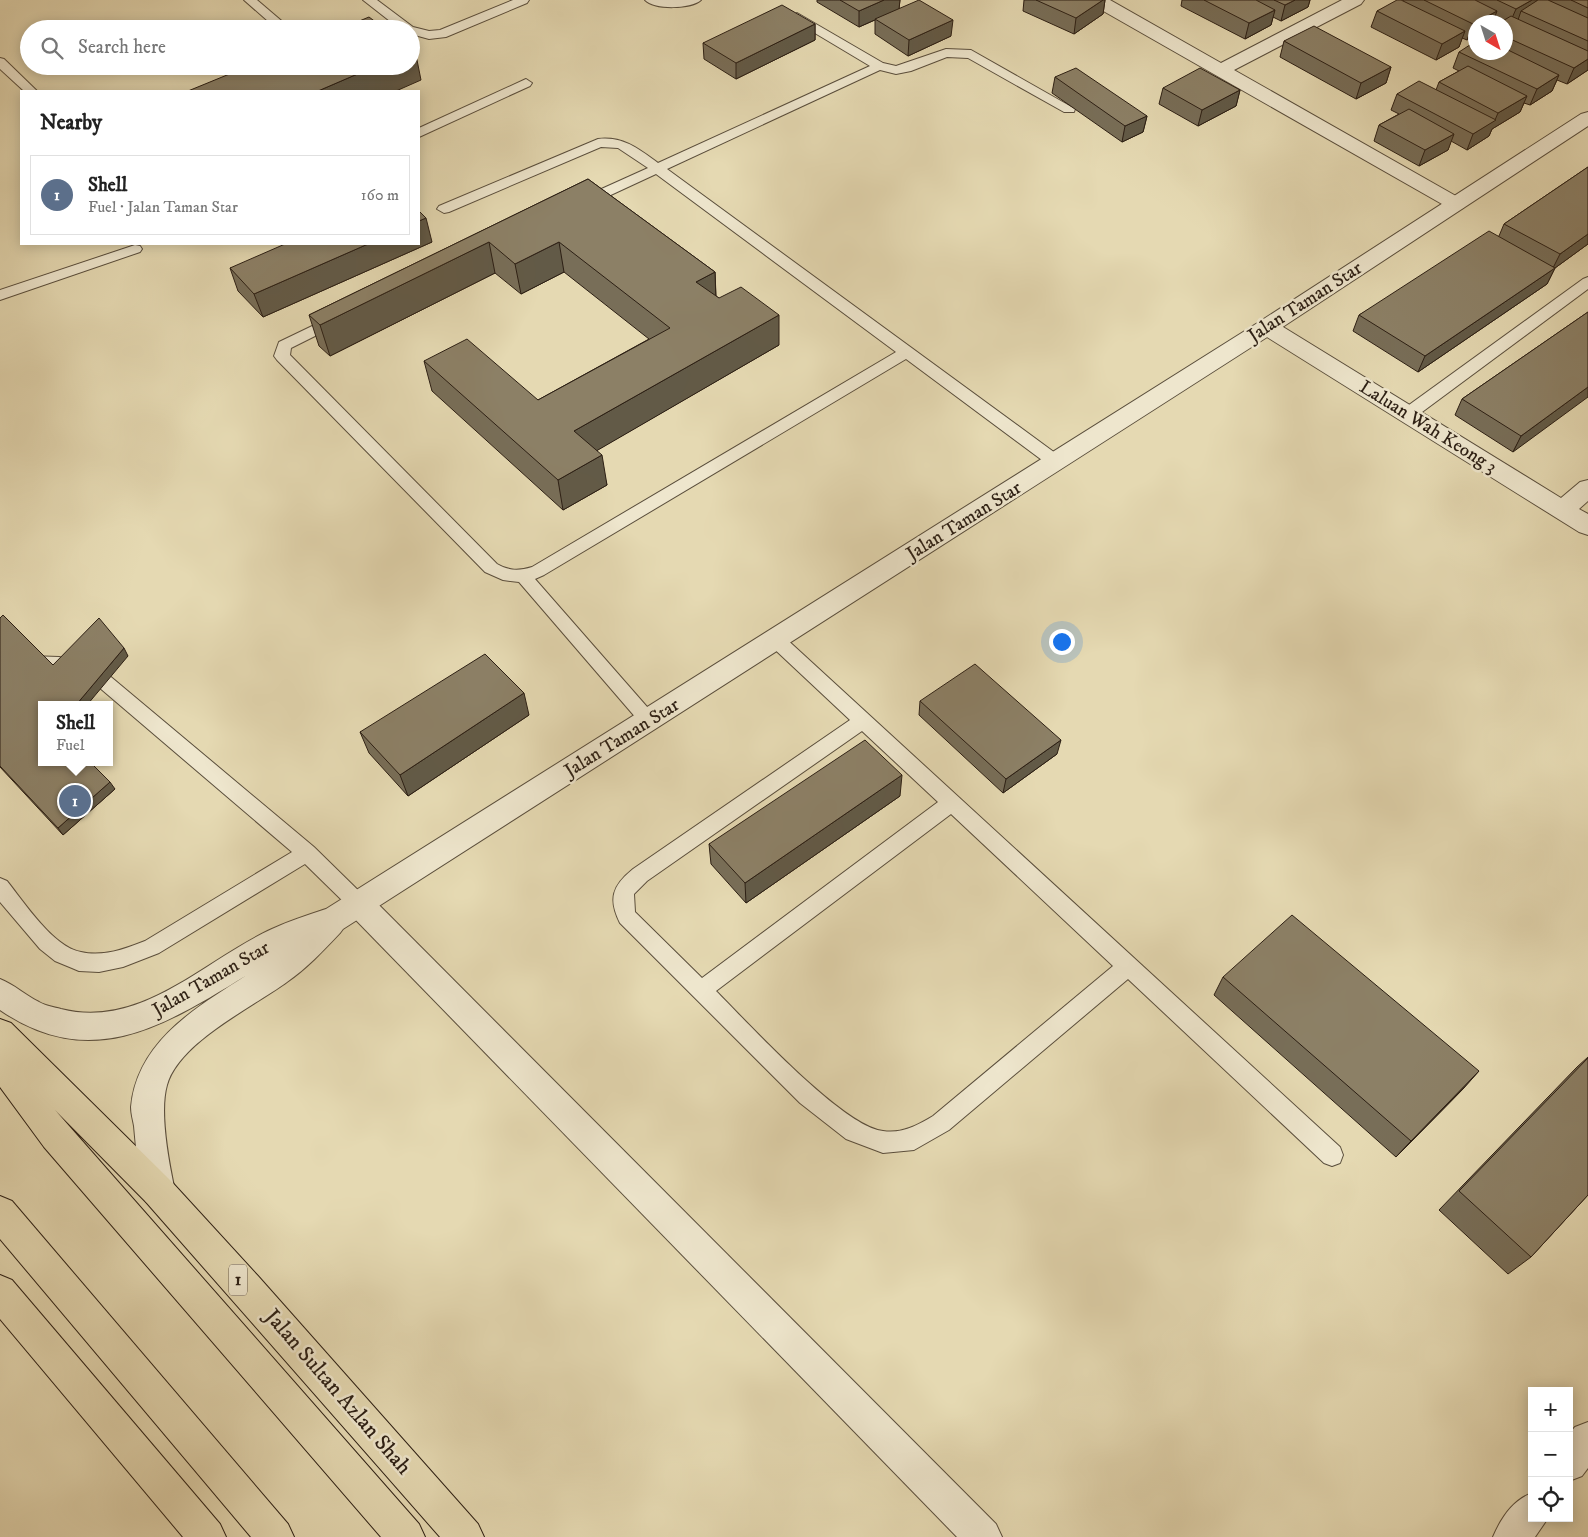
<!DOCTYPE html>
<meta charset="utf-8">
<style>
body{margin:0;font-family:"IM FELL DW Pica",serif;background:#f2f2f2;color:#222}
.controls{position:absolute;right:15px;bottom:15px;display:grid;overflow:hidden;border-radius:0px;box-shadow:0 2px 12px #0003}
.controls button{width:45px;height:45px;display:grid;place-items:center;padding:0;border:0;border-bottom:1px solid #e0e0e0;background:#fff;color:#222;font:25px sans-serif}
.compass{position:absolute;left:1468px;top:15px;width:45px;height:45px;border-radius:50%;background:#fff;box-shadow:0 2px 12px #0003;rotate:141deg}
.you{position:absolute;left:1061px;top:641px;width:18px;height:18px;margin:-12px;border:4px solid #fff;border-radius:50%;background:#1a73e8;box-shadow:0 0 0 8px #1a73e833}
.badge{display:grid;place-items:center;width:32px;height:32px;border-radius:50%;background:#8f2418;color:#fff;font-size:16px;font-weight:700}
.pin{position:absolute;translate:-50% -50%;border:2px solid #fff;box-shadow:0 1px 5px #0006}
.popup{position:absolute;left:38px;top:701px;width:75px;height:65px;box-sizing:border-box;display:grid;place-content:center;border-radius:0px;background:#fff;filter:drop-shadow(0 1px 4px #0005);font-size:16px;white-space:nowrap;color:#767676}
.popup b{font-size:19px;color:#222}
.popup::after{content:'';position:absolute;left:50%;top:100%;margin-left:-10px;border:10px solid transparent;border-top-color:#fff}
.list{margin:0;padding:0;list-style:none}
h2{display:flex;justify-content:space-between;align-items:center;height:65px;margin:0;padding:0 20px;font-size:21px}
h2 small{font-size:16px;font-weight:400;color:#767676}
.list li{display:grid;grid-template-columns:32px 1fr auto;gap:15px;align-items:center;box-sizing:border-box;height:80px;margin:0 10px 10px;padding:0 10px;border:1px solid #e0e0e0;border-radius:0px}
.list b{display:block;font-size:19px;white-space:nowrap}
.list p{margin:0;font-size:16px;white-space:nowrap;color:#767676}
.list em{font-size:16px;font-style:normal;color:#767676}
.icon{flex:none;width:28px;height:28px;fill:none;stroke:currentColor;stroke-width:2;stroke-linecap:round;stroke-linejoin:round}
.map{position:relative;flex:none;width:1588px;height:1537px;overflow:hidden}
.search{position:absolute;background:#fff;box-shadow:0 2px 12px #0003;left:20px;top:20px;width:400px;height:55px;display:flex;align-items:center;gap:12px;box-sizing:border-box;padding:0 18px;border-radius:28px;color:#767676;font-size:19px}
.panel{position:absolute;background:#fff;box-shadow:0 2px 12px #0003;left:20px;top:90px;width:400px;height:155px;border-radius:0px}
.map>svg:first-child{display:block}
</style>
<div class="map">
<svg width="1588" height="1537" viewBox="0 0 1588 1537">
<rect width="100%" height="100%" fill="#e5d9b2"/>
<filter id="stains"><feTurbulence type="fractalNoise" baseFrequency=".004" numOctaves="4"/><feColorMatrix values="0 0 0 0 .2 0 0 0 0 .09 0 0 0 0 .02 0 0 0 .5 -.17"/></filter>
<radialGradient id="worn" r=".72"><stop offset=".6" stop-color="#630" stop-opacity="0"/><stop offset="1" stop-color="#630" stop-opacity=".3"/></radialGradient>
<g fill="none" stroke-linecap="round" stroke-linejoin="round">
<g stroke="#5a4e3c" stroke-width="2">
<g id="service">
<path d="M244 0H257L291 29H277Z"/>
<path d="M363 0H377L413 27 429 31 440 30 513 0H529L527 3 446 37 429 39 411 34V29H400Z"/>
<path d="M645 0H701C691 9 655 10 645 0Z"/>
<path d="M797 13 883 63 896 66 946 49 971 50 1075 109 1074 112H1064L968 58 947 57 911 71 896 74 880 70 667 169 1062 458 1064 462 1062 466 1056 468 1050 466 906 359 544 575 535 579 655 716 658 721 655 726 649 728 643 726 519 582 503 580 485 572 277 360 274 356 279 342 331 317H341L343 320 341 323 291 348 290 355 497 564C509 571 519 571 532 567L896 352 656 174 587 206H577L575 203 577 200 648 168 618 148 601 147 449 212 444 213 437 209 439 206 598 139C623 136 639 149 658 163L870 66 793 20 791 17Z"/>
<path d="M0 58 4 59 37 91H24L0 69Z"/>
<path d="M526 79 532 83 530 86 419 137V128Z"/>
<path d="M135 245 140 246 142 249 140 252 0 300V290Z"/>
<path d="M1588 277V289L1414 418 1408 419 1402 418 1400 414 1402 410 1583 279Z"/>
<path d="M776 633 782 635 1340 1147 1343 1155 1340 1163 1332 1166 1324 1163 1128 979 949 1130 914 1150 883 1153 846 1139 800 1103 620 923C608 899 612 886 633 869L850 720 770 645 767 640 770 635ZM862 731 938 802 702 978 635 912 634 894 647 881ZM951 814 1113 966 933 1116C918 1125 902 1134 883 1131 843 1127 748 1023 716 991Z"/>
<path d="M0 655 59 657 99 667 314 847 366 898 369 904 366 910 359 913 352 910 305 864 159 953 123 967 99 972 79 971 72 968 55 961 40 949 0 902V878L7 881C24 902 53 947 81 952 103 957 125 949 145 941L292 852 87 677 59 671 0 669Z"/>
</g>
</g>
<g stroke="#5a4e3c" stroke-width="2">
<g id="minor">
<path d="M1088 0H1110L1221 63 1342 0H1364L1361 4 1234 70 1463 200 1466 204 1463 208 1456 210 1449 208 1091 4Z"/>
<path d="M1267 320 1275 322 1561 498 1580 482 1588 480V501L1579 509 1588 514V535L1579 532 1259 332 1256 327 1259 322Z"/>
<path d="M359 891 369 895 996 1524 1002 1537H957L349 913 344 904 349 895Z"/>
<path d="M1588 1422V1468L1582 1476 1569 1481V1434L1575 1427Z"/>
<path d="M1532 1493V1518H1548L1535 1537H1493C1501 1518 1513 1500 1532 1493Z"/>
</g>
</g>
<g stroke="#5a4e3c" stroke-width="2">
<path id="tertiary" d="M1588 112V126L1275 332 343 929 340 933C323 951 307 968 287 982 253 1007 179 1042 167 1085 159 1112 169 1163 175 1191L170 1202 158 1207 146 1202 141 1191C138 1170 136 1148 134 1126 133 1120 131 1114 131 1107 137 1041 197 1007 247 975 165 1025 92 1073 0 1010V979C15 985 25 995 39 1002 46 1006 54 1007 61 1009 142 1030 205 959 272 929 289 921 308 915 326 909L1259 322 1581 114Z"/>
</g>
<g stroke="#2c1f14" stroke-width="2">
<g id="primary">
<path d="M0 1019 11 1023 170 1180 258 1276 478 1524 484 1537H440L146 1202 55 1110 419 1524 425 1537H381L44 1147 0 1087Z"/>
<path d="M0 1196 12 1201 288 1524 294 1537H251L0 1239Z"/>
<path d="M0 1275 12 1280 220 1524 226 1537H183L0 1319Z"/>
</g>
</g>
<use href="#service" fill="#eee6cd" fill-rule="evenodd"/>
<use href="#minor" fill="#eee6cd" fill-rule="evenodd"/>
<use href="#tertiary" fill="#eee6cd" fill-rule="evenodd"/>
<use href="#primary" fill="#e5d9b2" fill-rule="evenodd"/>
</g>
<g fill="#786e58" stroke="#2c1f14">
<path d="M817 0H900L899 8 951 36 908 56 875 34V20L859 27 817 2Z"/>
<path d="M1024 0H1105L1103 14 1074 34 1023 11Z"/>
<path d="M1182 0H1310L1308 7 1281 21 1273 17 1271 25 1245 39 1181 6Z"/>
<path d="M1403 0H1588V70L1567 84 1557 80 1552 91 1530 105 1524 103 1520 112 1492 129 1489 136 1467 150 1451 141 1448 150 1419 166 1374 141 1379 125 1399 114 1391 110 1397 94 1436 90 1439 82 1459 71 1453 68 1459 52H1506V22L1495 17 1493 22H1476L1467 40 1462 38 1459 47 1436 60 1371 27 1377 11 1403 1Z"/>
<path d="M815 24V40L736 79 704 59 703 43Z"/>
<path d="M1284 41 1391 67 1386 83 1356 99 1280 57Z"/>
<path d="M1055 77 1147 116 1143 132 1122 142 1052 93Z"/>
<path d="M1163 88 1240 90 1236 106 1198 126 1159 104Z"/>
<path d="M1588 167V244L1555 268 1547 284 1418 372 1353 331 1359 315 1499 236 1504 224Z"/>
<path d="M588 179 715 272 716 296 779 345 597 450 607 485 563 510 432 391 424 361 538 400 649 339 564 272 521 294 495 273 330 356 319 346 309 315Z"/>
<path d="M432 242 263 317 238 291 230 268Z"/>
<path d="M1588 312 1513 452 1455 415 1462 399Z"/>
<path d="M0 618 53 665 128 656 41 705V762L115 789 63 835 0 767Z"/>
<path d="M920 701 1057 754 1003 793 919 715Z"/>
<path d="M529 715 408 796 369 753 360 732Z"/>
<path d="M900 796 746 903 711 864 709 844Z"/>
<path d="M1223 977 1464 1088 1396 1157 1214 995Z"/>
<path d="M1588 1057V1195L1531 1257 1508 1274 1439 1210 1577 1067Z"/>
</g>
<g fill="#625a47" stroke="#2c1f14">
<path d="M884 0H900L899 9 859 27V11Z"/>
<path d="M1103 0H1105L1103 14 1074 34 1076 18Z"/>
<path d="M1295 0H1310L1308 7 1281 21 1285 5Z"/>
<path d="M1532 0H1537L1532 12 1521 11 1518 20 1509 25 1516 9Z"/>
<path d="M1275 10 1271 25 1245 39 1249 23Z"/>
<path d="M1497 11 1493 22H1476Z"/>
<path d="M953 20 951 36 908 56 909 40Z"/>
<path d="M1476 23V35L1467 40 1473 24Z"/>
<path d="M815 24V40L736 79V63Z"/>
<path d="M1465 31 1459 47 1436 60 1442 44Z"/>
<path d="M415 50 421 80 396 91H318L376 66H411V51Z"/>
<path d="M1588 59V70L1567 84 1574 68Z"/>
<path d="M1391 67 1386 83 1356 99 1361 83Z"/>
<path d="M1559 75 1552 91 1530 105 1537 89Z"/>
<path d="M1240 90 1236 106 1198 126 1202 110Z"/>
<path d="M1527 96 1520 112 1492 129 1489 136 1467 150 1473 134 1495 120 1498 113Z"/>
<path d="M1147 116 1143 132 1122 142 1125 126Z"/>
<path d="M1454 134 1448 150 1419 166 1425 150Z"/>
<path d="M426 218 432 242 263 317 254 294 368 244H419V221Z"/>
<path d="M1588 234V244L1555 268 1547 284 1418 372 1425 356 1552 270 1560 254Z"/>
<path d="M489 242 495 273 330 356 320 325Z"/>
<path d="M559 242 564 272 521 294 515 264Z"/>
<path d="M715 272 716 303 696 282Z"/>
<path d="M779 315V345L579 461 574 431Z"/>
<path d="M1588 387V397L1513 452 1521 436Z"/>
<path d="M602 455 607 485 563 510 558 480Z"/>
<path d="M124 648 128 656 87 705H76Z"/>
<path d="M524 693 529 715 408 796 400 775Z"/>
<path d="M1061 740 1057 754 1003 793 1006 779Z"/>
<path d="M902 775 900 796 746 903 745 883Z"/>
<path d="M110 782 115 789 63 835 58 828Z"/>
<path d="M1479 1071 1464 1088 1396 1157 1411 1141Z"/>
</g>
<g fill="#8c8066" stroke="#2c1f14">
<path d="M840 0H884L859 11Z"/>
<path d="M919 0 953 20 909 40 875 19Z"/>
<path d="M1036 0H1103L1076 18Z"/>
<path d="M1204 0H1256L1275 10 1249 23Z"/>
<path d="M1274 0H1295L1285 5Z"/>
<path d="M1397 0H1401L1465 31 1442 44 1377 11Z"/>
<path d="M1424 0H1475L1497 11 1473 24Z"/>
<path d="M1497 0H1532L1516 9Z"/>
<path d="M1538 0H1548L1588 18V41L1521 11Z"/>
<path d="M1571 0H1588V8Z"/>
<path d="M782 5 815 24 736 63 703 43Z"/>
<path d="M1511 16 1588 51V59L1574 68 1506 37V22H1501Z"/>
<path d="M369 17 385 29H340Z"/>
<path d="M1314 26 1391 67 1361 83 1284 41Z"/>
<path d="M1476 41V52H1506V49L1559 75 1537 89 1459 52Z"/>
<path d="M249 66H376L318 91H188Z"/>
<path d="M1468 66 1527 96 1498 113 1439 82Z"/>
<path d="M1076 68 1147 116 1125 126 1055 77Z"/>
<path d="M1200 68 1240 90 1202 110 1163 88Z"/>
<path d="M1419 81 1496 120 1473 134 1397 94Z"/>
<path d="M1409 109 1454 134 1425 150 1379 125Z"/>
<path d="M1588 167V234L1560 254 1504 224Z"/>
<path d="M588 179 715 272 696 282 719 298 741 287 779 315 574 431 602 455 558 480 424 361 467 339 538 400 670 328 559 242 515 264 489 242 320 325 309 315Z"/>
<path d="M419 211 426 218 419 221Z"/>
<path d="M1489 231 1555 268 1425 356 1359 315Z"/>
<path d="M285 244H368L254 294 230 268Z"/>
<path d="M1588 312V387L1521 436 1462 399Z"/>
<path d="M3 615 53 665 99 618 124 648 76 705H41V762H90L110 782 58 828 0 766V618Z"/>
<path d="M485 654 524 693 400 775 360 732Z"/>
<path d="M975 664 1061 740 1006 779 920 701Z"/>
<path d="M865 740 902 775 745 883 709 844Z"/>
<path d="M1292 915 1479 1071 1411 1141 1223 977Z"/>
<path d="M1588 1058V1195L1531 1257 1459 1191Z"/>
</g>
<g text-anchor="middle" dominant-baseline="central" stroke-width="5" stroke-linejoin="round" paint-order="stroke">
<rect fill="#eee6cd" stroke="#665b4c" stroke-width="1" x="229" y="1264.5" width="18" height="31" rx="4"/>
<g font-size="18" font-weight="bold" fill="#2c1f14">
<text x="238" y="1280">1</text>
</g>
<g font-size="19" fill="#2c1f14" stroke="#eee6cd">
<text transform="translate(1305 302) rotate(-33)">Jalan Taman Star</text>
<text transform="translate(1428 427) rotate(32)">Laluan Wah Keong 3</text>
<text transform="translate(964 521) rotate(-32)">Jalan Taman Star</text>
<text transform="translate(622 738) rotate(-32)">Jalan Taman Star</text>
<text transform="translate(211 979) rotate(-30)">Jalan Taman Star</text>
</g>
<g font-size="22" fill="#2c1f14" stroke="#eee6cd">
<text transform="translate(338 1392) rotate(49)">Jalan Sultan Azlan Shah</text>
</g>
</g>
<rect width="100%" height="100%" filter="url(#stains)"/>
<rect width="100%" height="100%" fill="url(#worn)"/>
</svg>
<div class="controls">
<button>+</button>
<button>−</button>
<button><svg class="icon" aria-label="locate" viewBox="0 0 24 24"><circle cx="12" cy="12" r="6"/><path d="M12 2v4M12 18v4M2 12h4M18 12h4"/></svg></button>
</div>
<svg class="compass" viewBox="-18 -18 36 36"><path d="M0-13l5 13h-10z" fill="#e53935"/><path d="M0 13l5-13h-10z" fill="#767676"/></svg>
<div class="you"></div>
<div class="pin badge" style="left:75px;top:801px;background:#5c6f8a">1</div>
<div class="popup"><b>Shell</b>Fuel</div>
<div class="search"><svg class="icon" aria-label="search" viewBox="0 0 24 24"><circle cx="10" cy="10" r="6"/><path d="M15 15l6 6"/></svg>Search here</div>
<section class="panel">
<h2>Nearby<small></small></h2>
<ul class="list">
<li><span class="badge" style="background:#5c6f8a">1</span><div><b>Shell</b><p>Fuel · Jalan Taman Star</p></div><em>160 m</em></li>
</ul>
</section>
</div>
